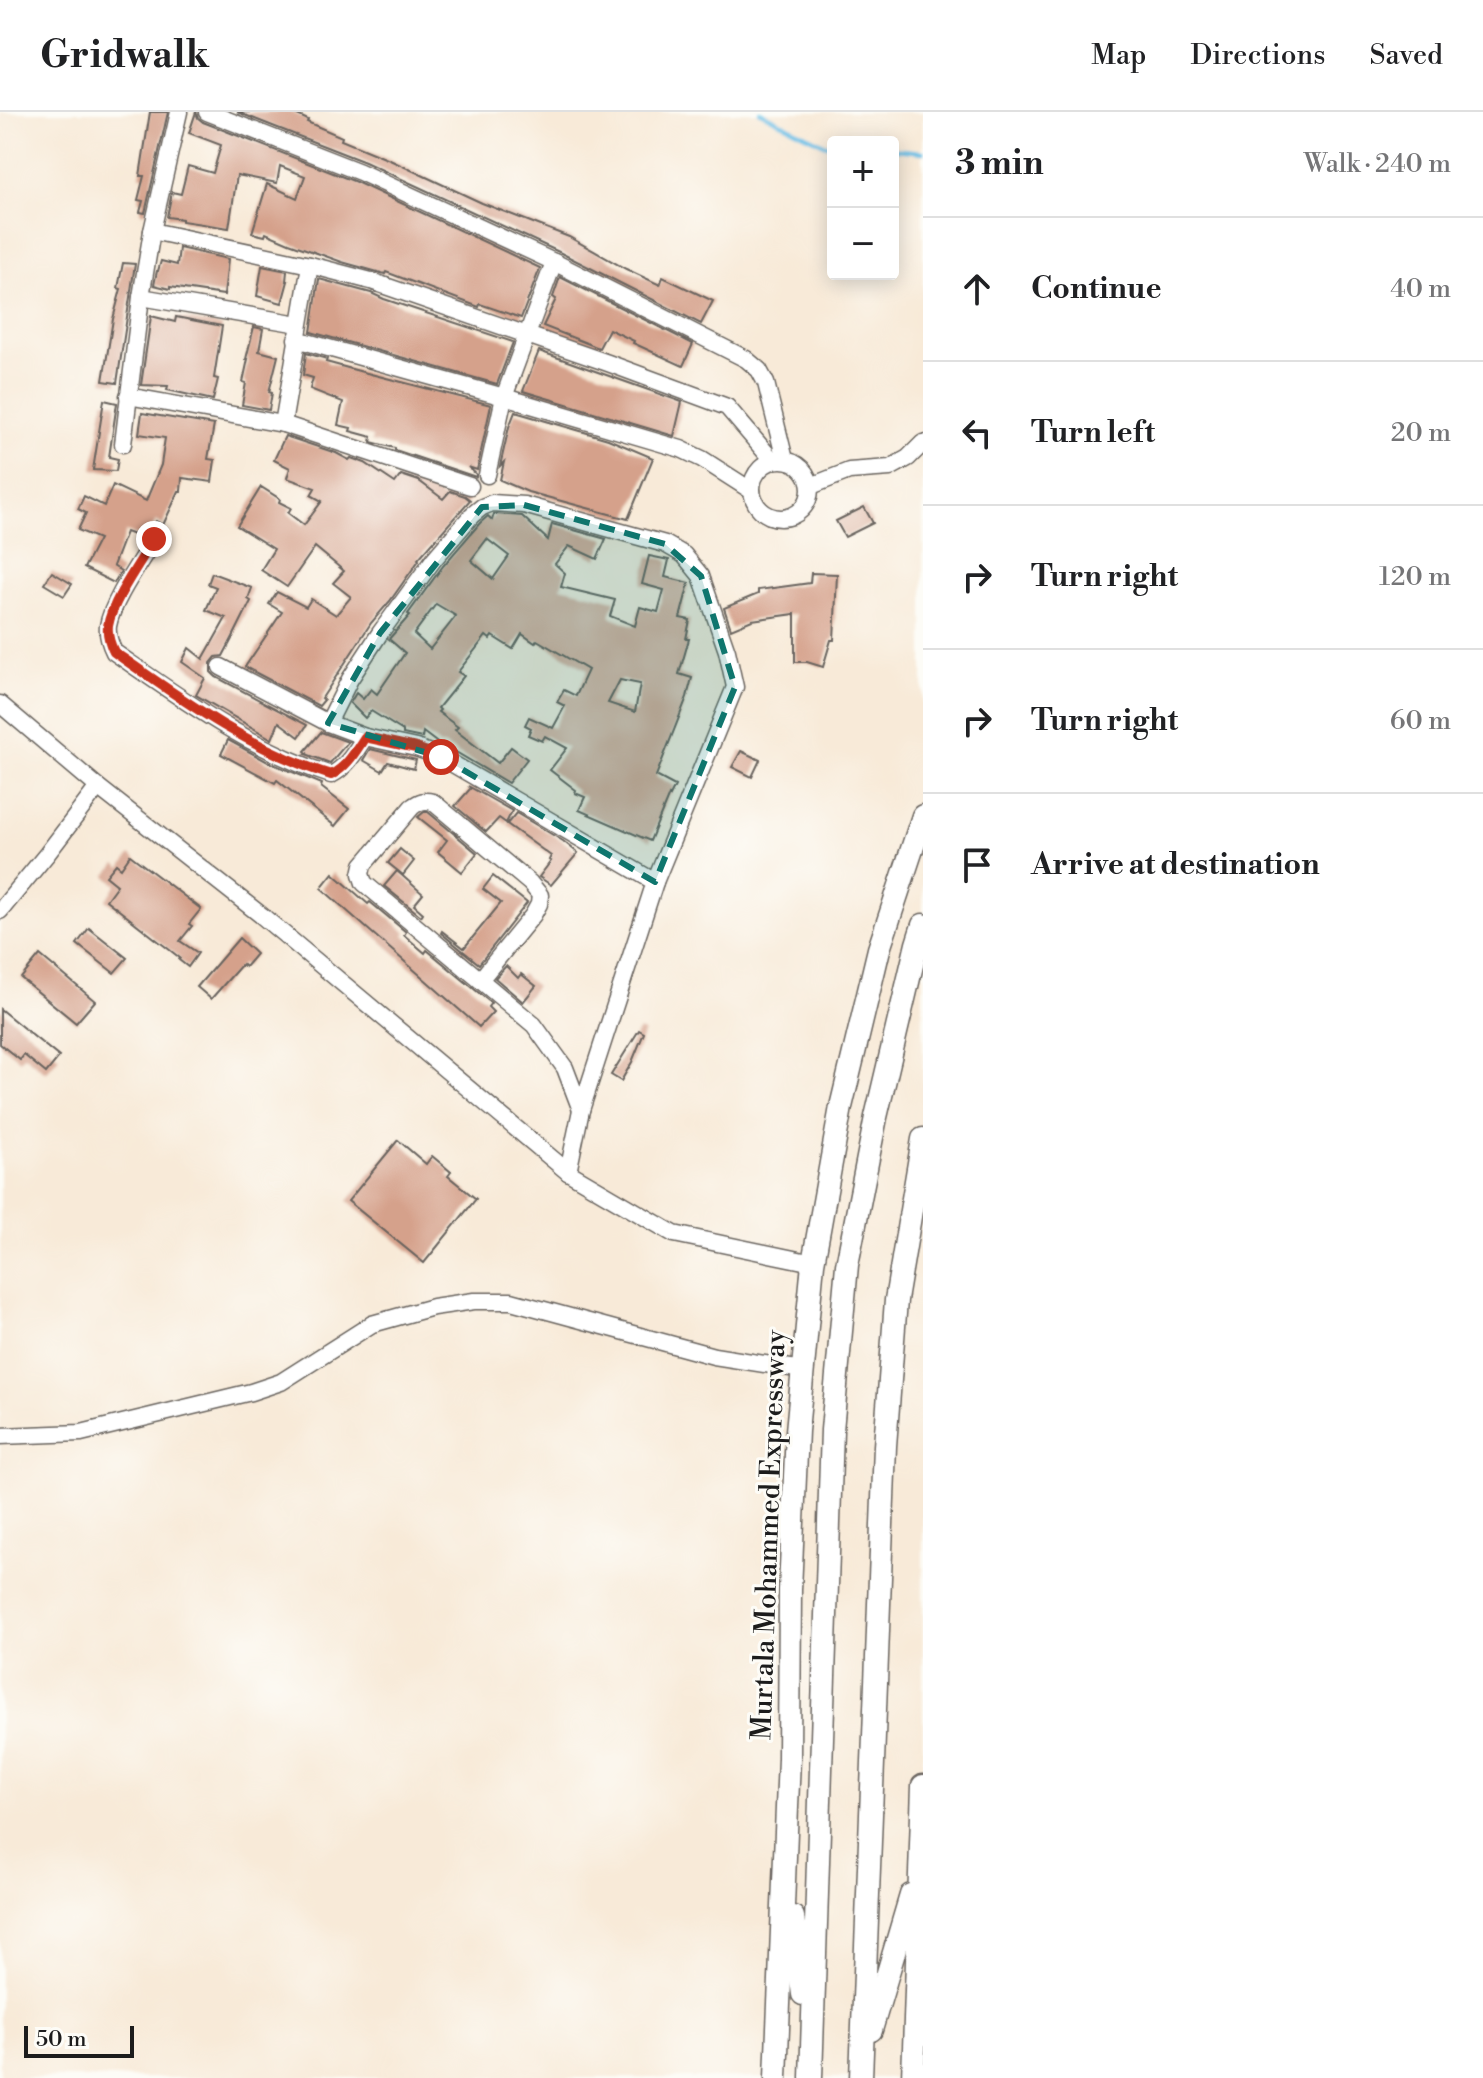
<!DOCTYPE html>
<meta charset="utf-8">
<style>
body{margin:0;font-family:"Libre Bodoni",serif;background:#f6f6f6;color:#202124}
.controls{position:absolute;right:24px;top:24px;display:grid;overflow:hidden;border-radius:8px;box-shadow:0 4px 20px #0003}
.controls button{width:72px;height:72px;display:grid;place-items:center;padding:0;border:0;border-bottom:2px solid #e0e0e0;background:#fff;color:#202124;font:40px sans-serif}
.scale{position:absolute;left:24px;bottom:20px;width:110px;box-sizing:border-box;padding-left:8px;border:4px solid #1c1c1c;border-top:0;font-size:22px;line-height:28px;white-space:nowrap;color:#1c1c1c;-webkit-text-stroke:6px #fdfcf7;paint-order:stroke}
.stop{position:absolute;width:24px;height:24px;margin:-18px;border:6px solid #c8321e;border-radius:50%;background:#fff}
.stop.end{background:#c8321e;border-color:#fff;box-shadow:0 2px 8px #0008}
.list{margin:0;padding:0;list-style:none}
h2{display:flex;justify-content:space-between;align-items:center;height:104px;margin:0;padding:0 32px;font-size:34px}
h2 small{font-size:26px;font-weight:400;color:#757577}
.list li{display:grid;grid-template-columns:52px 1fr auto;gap:24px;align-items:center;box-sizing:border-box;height:144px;padding:0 32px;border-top:2px solid #e0e0e0}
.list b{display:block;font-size:30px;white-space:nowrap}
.list em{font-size:26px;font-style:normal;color:#757577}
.icon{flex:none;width:44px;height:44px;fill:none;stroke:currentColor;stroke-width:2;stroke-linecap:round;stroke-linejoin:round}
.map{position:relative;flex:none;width:923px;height:1966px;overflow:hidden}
header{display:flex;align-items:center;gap:48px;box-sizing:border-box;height:112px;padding:0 40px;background:#fff;border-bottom:2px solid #e0e0e0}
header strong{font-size:38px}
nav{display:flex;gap:44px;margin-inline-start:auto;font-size:28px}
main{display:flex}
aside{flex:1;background:#fff}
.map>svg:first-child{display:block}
</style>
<header>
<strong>Gridwalk</strong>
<nav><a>Map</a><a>Directions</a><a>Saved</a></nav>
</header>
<main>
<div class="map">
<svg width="923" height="1966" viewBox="0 0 923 1966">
<rect width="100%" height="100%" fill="#fdfcf7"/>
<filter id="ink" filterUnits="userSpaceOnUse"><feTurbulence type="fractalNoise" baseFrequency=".0125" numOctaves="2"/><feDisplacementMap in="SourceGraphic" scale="16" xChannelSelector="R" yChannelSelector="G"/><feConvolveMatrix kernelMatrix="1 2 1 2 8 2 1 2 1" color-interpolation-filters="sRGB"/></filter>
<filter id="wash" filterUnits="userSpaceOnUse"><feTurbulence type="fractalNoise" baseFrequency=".006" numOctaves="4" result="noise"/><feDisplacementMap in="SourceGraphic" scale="32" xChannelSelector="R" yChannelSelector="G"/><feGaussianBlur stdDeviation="1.8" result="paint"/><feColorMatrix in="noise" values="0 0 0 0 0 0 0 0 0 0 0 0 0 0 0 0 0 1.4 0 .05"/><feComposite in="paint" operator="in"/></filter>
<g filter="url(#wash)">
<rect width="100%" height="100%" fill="#f8ead8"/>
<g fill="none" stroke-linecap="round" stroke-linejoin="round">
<g stroke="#6ac0e7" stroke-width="4">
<path d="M760 0 826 33H833"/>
<path d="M893 37 923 40"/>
</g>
</g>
<g id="blocks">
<g fill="#d5a18b" fill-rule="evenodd">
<path d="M150 0H168L145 101 140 100 143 89 138 88 144 64H140Z"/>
<path d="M196 0 198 6 203 10 356 70 540 156 521 206 480 192 479 195 386 160 385 162 342 150 289 131 266 121 265 124 252 121 267 72 297 86 305 64 280 54 277 71 237 63 229 116 182 109V107L167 105 172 80 181 82 188 54 213 61 221 33 189 21Z"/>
<path d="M237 0H291L308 8 307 10 342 25 341 28 392 49 482 91 569 125 626 157 660 173 663 165 713 189 701 212 559 140 365 50Z"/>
<path d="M179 136 228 147 224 183 170 175V177L154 173 157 159H158L161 149 177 153Z"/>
<path d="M123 151 135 152 117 271 103 269 113 207 121 177 118 176Z"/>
<path d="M262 154 287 159 286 169H288L282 191 257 184Z"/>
<path d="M560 165 693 232 683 254 633 231 634 229 609 217 599 236 543 214 556 187 553 185Z"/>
<path d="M319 167 371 181 384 187 513 230 497 272 311 220Z"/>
<path d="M151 204 175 210 176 205 222 214 214 266 218 267 213 288 167 278 168 274 141 273Z"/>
<path d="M254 215 263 217 259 239 278 244 269 280 272 281 269 298 242 293 246 271 243 270 248 247H246Z"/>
<path d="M539 239 682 290 674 324 523 279Z"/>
<path d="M306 241 327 247 326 250 359 259 491 293 477 358 468 355 476 362V365L395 338V336L371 330 372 325 350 319 351 316 338 313 343 290 310 277 313 266 303 263Z"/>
<path d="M104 288 117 291 109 345 118 347 116 359 93 358Z"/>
<path d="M515 300 608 327 653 346 628 407 528 380 500 368 504 350 500 354 509 315Z"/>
<path d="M142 301 214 313 208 347 215 348 212 370 182 366 181 379H179L163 413 156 409 152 416 148 418 142 426 126 420 113 454 121 459 114 471 84 456 99 427 78 418 86 401 78 397 84 384 104 394 113 373 146 389 161 353 165 326 139 322Z"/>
<path d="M285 324 336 341 349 348 351 346 365 351 395 371 401 363 419 369 443 387 450 379 465 384 470 388 418 447 419 448 390 489 371 511 322 586 324 588 319 594 245 555 282 500 269 492 277 480 306 495 311 487 336 503 351 485 333 471 344 459 315 435 287 475 261 458 274 437 237 414 261 375 280 387 279 390 291 396 288 401 304 413 322 389 311 383 315 376 287 366 290 356 274 348Z"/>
<path d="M864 395 873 411 845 425 836 409Z"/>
<path d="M494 402 522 404 548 428 552 412 606 427 597 447 569 434 555 452 565 461 561 475 615 488 610 504 635 514 640 495 658 500 664 478 642 472 649 444 669 448 665 465 689 471 680 506 690 508 686 527H689L679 562 692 566 687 585 656 664 675 674 670 684 669 683 650 729 579 698 585 685 575 681 576 678 550 658 567 636 545 624 542 629 528 623 531 616 525 613 529 605 553 616 565 594 557 590 564 578 576 584 588 558 537 528 535 531 522 522 513 537 492 524 490 527 486 524 458 560 464 564 438 596 440 598 438 600 458 615 455 618 498 651 511 635 527 647 508 671 444 633H440L423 620 422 626 403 622V619L371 599 365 606 350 591 356 581 363 587 371 577 377 582 405 541 389 527 410 503 408 502 443 454 480 411 488 404 492 408ZM487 427 509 444 493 467 471 448ZM436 492 456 504 430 537 414 522ZM620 568 640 572 635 600 608 591Z"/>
<path d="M52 460 72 472 64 484 44 472Z"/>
<path d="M212 461 252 476 248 487 251 489 233 525 223 544 216 545 211 551V560L216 565 307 613 299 625 279 610 272 627 196 583 205 566 182 550 189 536 203 547 226 506 206 498 216 475 208 472Z"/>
<path d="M811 461 837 462 834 528H831L823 555 807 550H795V502L752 508 731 517 724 496 758 482V478L810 471Z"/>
<path d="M321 620 348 630 330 651 306 642 307 641 305 639Z"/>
<path d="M228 628 268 650 322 672 321 675 349 697 335 714 277 668 275 671 221 642Z"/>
<path d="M370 637 416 648 414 657 388 650 382 659 363 648Z"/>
<path d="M741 639 760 648 752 665 732 655Z"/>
<path d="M468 674 512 699 506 711 499 706 486 720 455 694 471 676Z"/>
<path d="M424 700H428L477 741 462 760 438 740 447 728 418 705Z"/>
<path d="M516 701 563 729 578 741 551 773 539 765 551 749 549 748 551 744 507 712Z"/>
<path d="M400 737 414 749 403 763 388 751Z"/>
<path d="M130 743 201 797 189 812 192 814 180 829 198 841 188 855 179 848 180 846 106 788 117 773 106 764 116 752 121 756Z"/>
<path d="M397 759 423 782 414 793 423 801 421 804 384 774Z"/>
<path d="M333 761 368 792 370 790 406 820 404 823 425 841 427 838 491 891 488 895 493 900 479 915 321 776Z"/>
<path d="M493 764 527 791 479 852 441 821 442 819 464 836 501 791 483 777Z"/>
<path d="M89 816 127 846 114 861 77 832Z"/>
<path d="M239 826 256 842 245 855 242 852 211 887 197 875Z"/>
<path d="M40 843 95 889 76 911 21 866Z"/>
<path d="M506 854 518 866 521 862 536 874 523 890 495 866Z"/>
<path d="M0 897 59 945 46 961 24 943 20 948 0 932Z"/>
<path d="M639 918 644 921 632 950 621 969 611 963Z"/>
<path d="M398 1028 426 1052 432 1044 451 1060 448 1064 476 1087 424 1151 348 1089Z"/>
</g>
</g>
</g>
<g filter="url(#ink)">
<use href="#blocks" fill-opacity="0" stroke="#69645e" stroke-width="2"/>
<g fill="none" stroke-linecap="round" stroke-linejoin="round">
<g stroke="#69645e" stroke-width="19">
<g id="minor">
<path d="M207 0 360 60 554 150 746 247 759 258 766 271 785 348"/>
<path d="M152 119 310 153 371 169 608 251 727 295 773 349"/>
<path d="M141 185 299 212"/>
<path d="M296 227 504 285 681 337 702 347 752 379"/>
<path d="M128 284 283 312 470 374"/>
<path d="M283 312 310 153"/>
<path d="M123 332 141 185 152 119 179 0"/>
<circle cx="781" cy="377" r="29"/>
<path d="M487 363 504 285 554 150"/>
<path d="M811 374 849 359 890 356 908 346 923 331"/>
<path d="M154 427C141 449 112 489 108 514 107 523 110 532 114 540 182 587 251 638 331 663 347 655 355 640 365 625"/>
<path d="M221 555 328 611 365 625 416 636 441 645 655 770"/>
<path d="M0 592 98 675 261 803 568 1060 674 1122 813 1151"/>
<path d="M328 611 350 567 380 521 434 447 472 403 482 395 492 391 524 393 665 432 684 443 701 464 727 539 735 575 655 770 581 998"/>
<path d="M0 799 47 742 98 675"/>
<path d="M480 868 533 803 539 792 540 783 530 771 433 690C424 688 420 689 412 695L363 753 361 762 364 771 534 913 565 956 581 998 568 1060"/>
<path d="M0 1324 81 1321 251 1280 281 1270 372 1212 433 1195 474 1189H511L714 1244 803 1258"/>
</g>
</g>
<g stroke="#69645e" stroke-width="25">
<g id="highway">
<path d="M793 1805 803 1882"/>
<path d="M871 1918 911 1783"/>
<path d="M776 1966 789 1646 790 1478 797 1319 813 1151 841 995 879 837 923 704"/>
<path d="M811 1966 832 1318 847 1153 876 1005 917 832 923 813"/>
<path d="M861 1966 885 1334 896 1188 923 1027"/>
<path d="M913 1966 923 1674"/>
</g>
</g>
<use href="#minor" stroke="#fff" stroke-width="16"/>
<use href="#highway" stroke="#fff" stroke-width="22"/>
</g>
</g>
<g fill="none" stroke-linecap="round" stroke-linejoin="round" filter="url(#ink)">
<path stroke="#c8321e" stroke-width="10" d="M154 427C141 449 112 489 108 514 107 523 110 532 114 540 181 587 251 638 331 663 347 655 355 640 365 625L416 636 441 645"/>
</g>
<path fill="#0f766e" fill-opacity="0.2" stroke="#0f766e" stroke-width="6" stroke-dasharray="16 10" stroke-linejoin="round" d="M524 393 665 432 701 464 735 575 655 770 441 645 328 611 380 521 482 395Z"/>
<g text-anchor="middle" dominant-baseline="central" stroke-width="6" stroke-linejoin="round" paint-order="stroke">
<g font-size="28" fill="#1c1c1c" stroke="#fdfcf7">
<text transform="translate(769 1423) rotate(-88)">Murtala Mohammed Expressway</text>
</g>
</g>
</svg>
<div class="controls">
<button>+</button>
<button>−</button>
</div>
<div class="scale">50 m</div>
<div class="stop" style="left:441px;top:645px"></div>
<div class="stop end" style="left:154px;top:427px"></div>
</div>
<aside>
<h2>3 min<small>Walk · 240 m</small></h2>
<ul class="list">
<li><svg class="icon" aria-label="ahead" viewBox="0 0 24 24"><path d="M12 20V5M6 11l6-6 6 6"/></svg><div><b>Continue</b></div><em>40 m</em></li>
<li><svg class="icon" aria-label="left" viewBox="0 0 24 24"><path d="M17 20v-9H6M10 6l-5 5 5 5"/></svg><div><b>Turn left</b></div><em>20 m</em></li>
<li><svg class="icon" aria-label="right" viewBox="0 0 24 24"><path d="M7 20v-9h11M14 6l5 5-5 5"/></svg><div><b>Turn right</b></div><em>120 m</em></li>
<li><svg class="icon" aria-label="right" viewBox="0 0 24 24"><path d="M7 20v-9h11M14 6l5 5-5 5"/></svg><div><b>Turn right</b></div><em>60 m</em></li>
<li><svg class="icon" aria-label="arrive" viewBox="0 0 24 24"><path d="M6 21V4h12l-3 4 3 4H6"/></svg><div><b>Arrive at destination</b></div></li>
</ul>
</aside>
</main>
